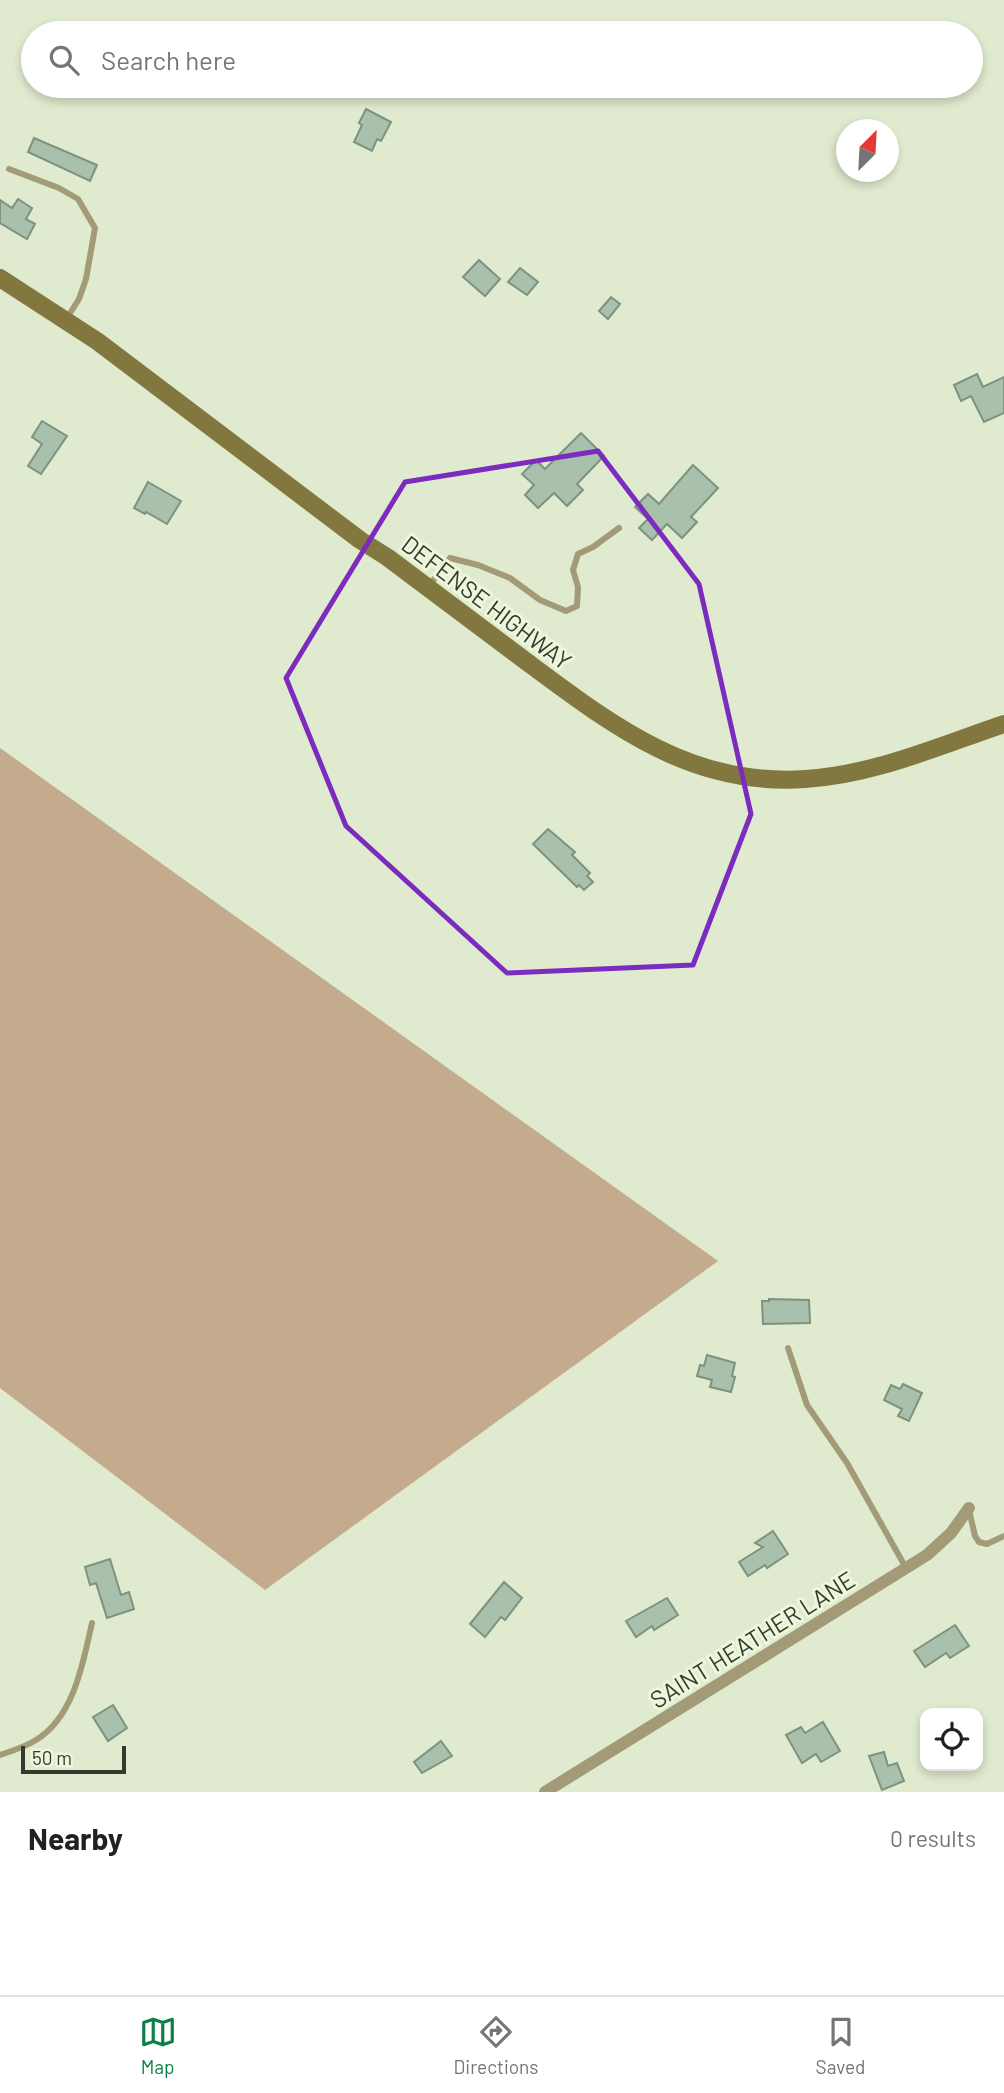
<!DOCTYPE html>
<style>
body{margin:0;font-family:Barlow,sans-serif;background:#f6f6f6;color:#202124}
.controls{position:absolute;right:21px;bottom:21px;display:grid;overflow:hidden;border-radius:14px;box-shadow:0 4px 10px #0003}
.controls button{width:63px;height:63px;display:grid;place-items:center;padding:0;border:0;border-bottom:2px solid #e0e0e0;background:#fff;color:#202124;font:35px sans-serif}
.compass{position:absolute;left:836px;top:119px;width:63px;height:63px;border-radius:50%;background:#fff;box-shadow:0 4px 10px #0003;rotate:24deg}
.scale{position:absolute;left:21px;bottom:18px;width:105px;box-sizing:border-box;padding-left:7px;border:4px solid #363a2e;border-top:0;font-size:19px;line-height:24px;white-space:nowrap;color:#363a2e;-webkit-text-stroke:5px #edf7db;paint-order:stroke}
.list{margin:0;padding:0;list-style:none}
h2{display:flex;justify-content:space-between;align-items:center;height:91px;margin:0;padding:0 28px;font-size:30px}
h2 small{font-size:23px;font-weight:400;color:#757577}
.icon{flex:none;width:38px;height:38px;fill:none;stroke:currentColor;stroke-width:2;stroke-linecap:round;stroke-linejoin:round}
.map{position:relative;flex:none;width:1004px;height:1792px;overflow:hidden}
.search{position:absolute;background:#fff;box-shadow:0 4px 10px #0003;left:21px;right:21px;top:21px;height:77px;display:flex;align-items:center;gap:18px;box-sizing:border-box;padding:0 24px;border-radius:38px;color:#757577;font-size:26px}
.sheet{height:203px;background:#fff}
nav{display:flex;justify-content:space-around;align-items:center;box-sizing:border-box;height:98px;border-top:2px solid #e0e0e0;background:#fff;font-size:19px;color:#757577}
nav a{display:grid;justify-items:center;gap:4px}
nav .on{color:#0b8043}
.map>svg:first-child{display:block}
</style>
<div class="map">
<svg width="1004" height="1792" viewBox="0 0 1004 1792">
<rect width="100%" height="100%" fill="#e0eace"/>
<path fill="#c5ab8d" d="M0 748 718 1261 265 1590 0 1388Z"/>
<g fill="#a8c0ac" stroke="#7b937f" stroke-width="2">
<path d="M366 109 391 122 381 141 377 139 372 151 354 142 362 125 359 123Z"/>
<path d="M34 138 97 165 90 181 28 152Z"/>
<path d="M18 199 32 208 26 219 35 224 27 239 0 223V200L12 208Z"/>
<path d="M479 260 500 279 485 296 463 277Z"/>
<path d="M520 268 538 282 527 295 508 282Z"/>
<path d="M611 297 620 304 608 319 599 311Z"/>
<path d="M977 374 983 387 1004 377V413L984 422 971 396 961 401 954 385Z"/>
<path d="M42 421 67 436 41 474 28 466 42 444 32 437Z"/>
<path d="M581 433 604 456 577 484 583 490 567 506 554 493 538 508 525 495 534 485 522 474 536 460 545 469Z"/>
<path d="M693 465 718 488 691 517 697 522 682 538 667 524 652 540 639 528 648 519 635 507 648 494 659 504Z"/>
<path d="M148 482 181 501 167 524 146 512 145 514 134 508Z"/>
<path d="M548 829 575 852 572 855 590 873 587 876 593 882 584 890 579 885 577 887 533 844Z"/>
<path d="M769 1299 809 1300 810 1323 763 1324 762 1301H769Z"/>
<path d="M707 1355 735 1363 732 1376 735 1377 731 1392 710 1387 712 1380 697 1376 700 1365 704 1366Z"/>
<path d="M903 1384 922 1393 909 1421 898 1416 902 1409 884 1400 891 1385 900 1389Z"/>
<path d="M773 1531 788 1554 767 1568 765 1565 748 1576 739 1562 763 1547 755 1543Z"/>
<path d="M110 1559 121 1595 129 1592 134 1609 107 1618 96 1583 90 1585 85 1567Z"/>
<path d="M504 1582 522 1598 505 1620 501 1617 485 1637 470 1624Z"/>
<path d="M667 1598 678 1615 654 1630 652 1626 636 1637 626 1621Z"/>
<path d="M955 1625 969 1646 950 1658 946 1653 925 1667 914 1651Z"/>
<path d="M113 1705 127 1728 108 1741 93 1717Z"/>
<path d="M823 1722 840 1751 821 1762 816 1754 802 1763 786 1735 801 1727 805 1733Z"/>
<path d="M441 1741 452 1756 422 1773 414 1762Z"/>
<path d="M884 1752 888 1766 897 1763 904 1781 882 1790 869 1756Z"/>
</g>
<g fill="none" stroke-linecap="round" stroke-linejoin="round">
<g stroke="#a39b78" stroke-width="6">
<path d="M9 169 59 188 78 199 95 228 86 279 79 299 67 318"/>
<path d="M429 586 450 558 478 565 510 578 540 600 566 611 577 606 578 587 573 570 578 554 593 547 619 528"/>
<path d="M788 1348 807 1405 847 1463 906 1568"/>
<path d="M969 1510 975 1536 979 1542 987 1544 1004 1536"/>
<path d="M0 1755C12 1751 25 1747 36 1740 74 1717 83 1663 92 1623"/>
</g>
<path stroke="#a39b78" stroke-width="12" d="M545 1792 927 1555 951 1533 969 1508"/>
<path stroke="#837740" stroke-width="18" d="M0 278 97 341 360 540 387 557C434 592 480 627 527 662 613 726 692 787 805 779 873 775 939 746 1004 724"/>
</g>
<path fill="none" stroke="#7b2cbf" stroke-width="5" stroke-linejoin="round" d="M598 451 699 584 751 814 693 965 507 973 346 826 286 678 405 482Z"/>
<g text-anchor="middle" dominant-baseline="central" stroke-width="6" stroke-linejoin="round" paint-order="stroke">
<g font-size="24" fill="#363a2e" stroke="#edf7db">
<text transform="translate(487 602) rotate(37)">DEFENSE HIGHWAY</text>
<text transform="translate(752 1639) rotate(-32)">SAINT HEATHER LANE</text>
</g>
</g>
</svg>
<div class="controls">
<button><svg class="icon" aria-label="locate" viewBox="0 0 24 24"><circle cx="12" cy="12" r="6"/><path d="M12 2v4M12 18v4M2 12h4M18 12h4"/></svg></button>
</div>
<svg class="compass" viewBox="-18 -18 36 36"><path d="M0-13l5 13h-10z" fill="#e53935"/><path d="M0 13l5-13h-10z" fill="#757577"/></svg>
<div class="scale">50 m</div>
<div class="search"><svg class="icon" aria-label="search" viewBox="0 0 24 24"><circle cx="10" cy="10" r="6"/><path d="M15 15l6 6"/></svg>Search here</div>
</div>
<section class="sheet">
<h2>Nearby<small>0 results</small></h2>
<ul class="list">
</ul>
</section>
<nav>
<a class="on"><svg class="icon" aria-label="map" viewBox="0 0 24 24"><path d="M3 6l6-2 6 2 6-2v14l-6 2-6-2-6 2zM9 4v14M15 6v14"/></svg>Map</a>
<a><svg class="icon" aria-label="directions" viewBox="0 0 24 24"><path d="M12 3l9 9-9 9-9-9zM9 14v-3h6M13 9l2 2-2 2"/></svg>Directions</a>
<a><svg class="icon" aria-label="saved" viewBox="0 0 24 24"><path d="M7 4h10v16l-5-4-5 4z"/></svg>Saved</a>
</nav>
